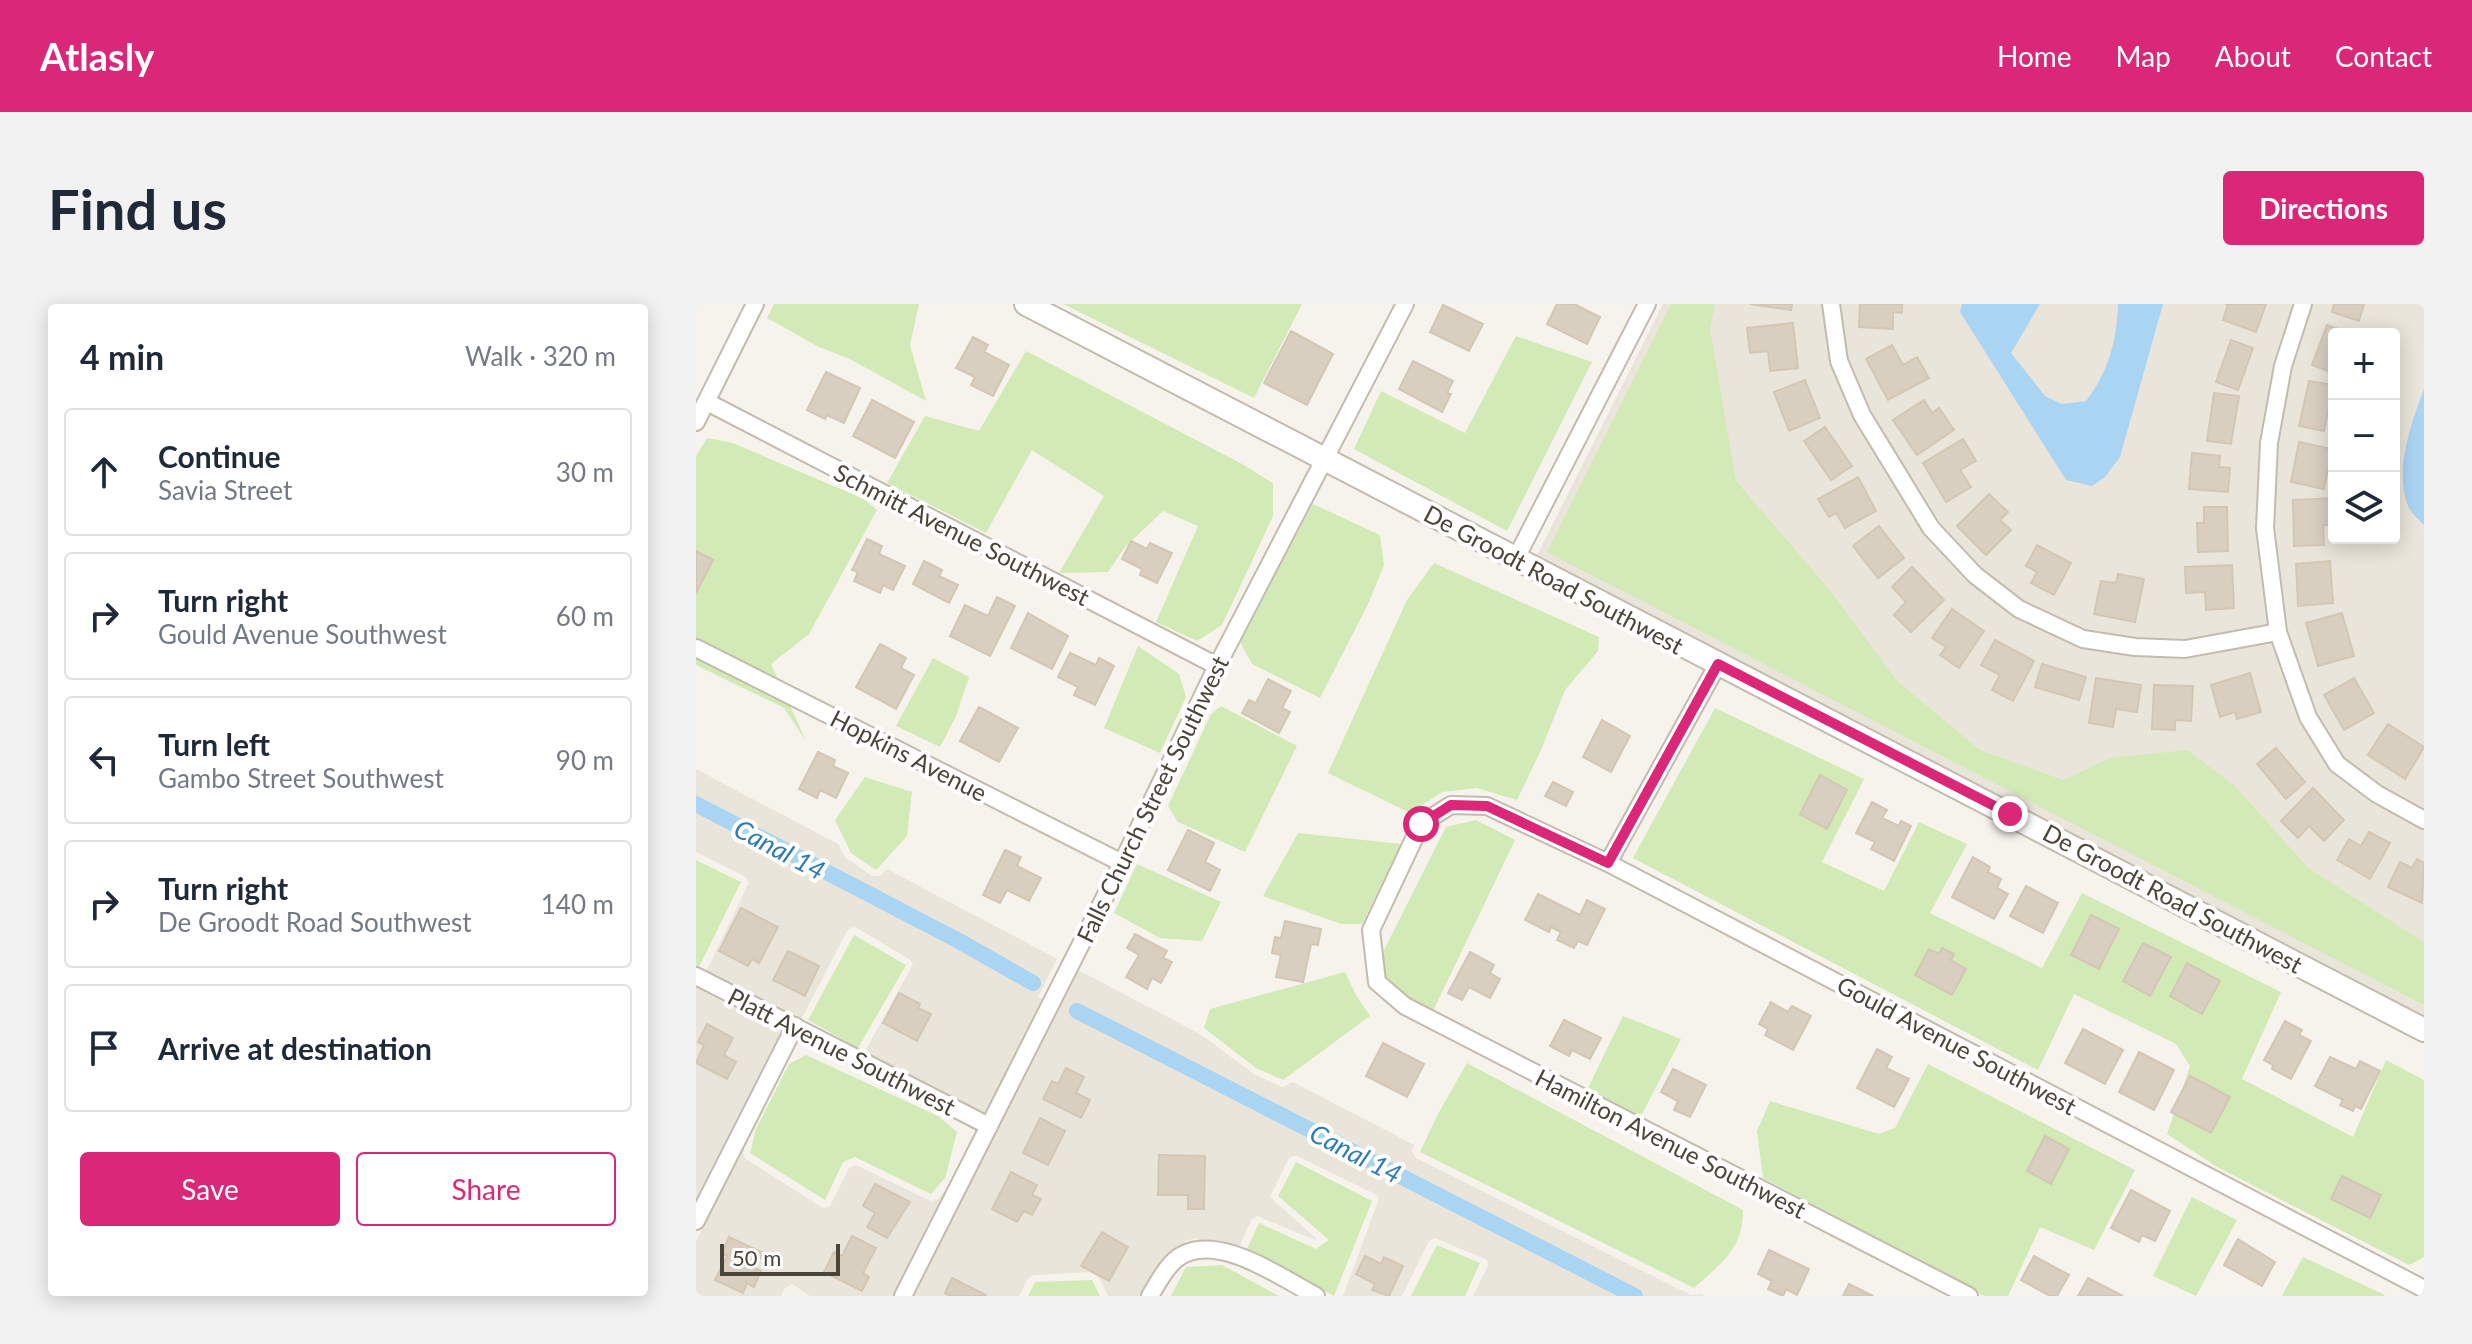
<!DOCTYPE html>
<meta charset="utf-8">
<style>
body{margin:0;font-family:Lato,sans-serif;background:#f2f2f3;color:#1f2937}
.controls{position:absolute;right:24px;top:24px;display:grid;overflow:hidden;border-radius:8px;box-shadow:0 4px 20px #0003}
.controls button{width:72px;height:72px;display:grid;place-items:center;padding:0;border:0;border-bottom:2px solid #e0e1e3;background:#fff;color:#1f2937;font:40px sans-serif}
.scale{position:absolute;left:24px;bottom:20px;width:120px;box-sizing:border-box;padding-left:8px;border:4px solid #4b4439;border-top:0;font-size:22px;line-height:28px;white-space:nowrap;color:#4b4439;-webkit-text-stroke:6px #fff;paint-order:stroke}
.stop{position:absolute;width:24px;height:24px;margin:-18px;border:6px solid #db2777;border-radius:50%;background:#fff}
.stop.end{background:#db2777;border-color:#fff;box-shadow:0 2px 8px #0008}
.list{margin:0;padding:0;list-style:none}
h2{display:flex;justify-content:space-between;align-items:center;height:104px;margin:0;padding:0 32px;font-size:34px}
h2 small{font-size:26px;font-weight:400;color:#747a83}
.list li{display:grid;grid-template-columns:52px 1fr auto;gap:24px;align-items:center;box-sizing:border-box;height:128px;margin:0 16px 16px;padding:0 16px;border:2px solid #e0e1e3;border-radius:8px}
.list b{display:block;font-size:30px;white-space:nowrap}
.list p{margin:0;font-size:26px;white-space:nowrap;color:#747a83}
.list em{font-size:26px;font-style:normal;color:#747a83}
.actions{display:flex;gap:16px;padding:24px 32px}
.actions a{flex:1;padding:18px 0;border:2px solid #db2777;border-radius:8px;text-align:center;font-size:28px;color:#db2777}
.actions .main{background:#db2777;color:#fff}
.icon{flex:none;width:44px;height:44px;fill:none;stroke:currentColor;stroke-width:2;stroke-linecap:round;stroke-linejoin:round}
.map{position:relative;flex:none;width:1728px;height:992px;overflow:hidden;border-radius:8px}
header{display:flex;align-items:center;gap:48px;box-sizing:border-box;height:112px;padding:0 40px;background:#db2777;color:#fff}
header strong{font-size:38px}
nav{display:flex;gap:44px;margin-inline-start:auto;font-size:28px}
.intro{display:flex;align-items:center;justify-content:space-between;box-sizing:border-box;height:192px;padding:0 48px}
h1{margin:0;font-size:56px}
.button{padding:20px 36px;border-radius:8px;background:#db2777;color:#fff;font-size:28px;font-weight:700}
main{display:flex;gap:48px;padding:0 48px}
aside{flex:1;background:#fff;border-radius:8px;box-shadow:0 4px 20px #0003}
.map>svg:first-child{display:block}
</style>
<header>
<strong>Atlasly</strong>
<nav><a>Home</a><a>Map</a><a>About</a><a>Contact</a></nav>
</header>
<div class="intro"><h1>Find us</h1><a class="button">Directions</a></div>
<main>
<aside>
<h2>4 min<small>Walk · 320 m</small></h2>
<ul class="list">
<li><svg class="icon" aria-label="ahead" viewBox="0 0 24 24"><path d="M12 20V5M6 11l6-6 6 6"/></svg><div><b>Continue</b><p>Savia Street</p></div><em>30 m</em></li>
<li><svg class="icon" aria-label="right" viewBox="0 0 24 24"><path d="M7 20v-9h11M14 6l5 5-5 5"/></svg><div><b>Turn right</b><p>Gould Avenue Southwest</p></div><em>60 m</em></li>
<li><svg class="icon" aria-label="left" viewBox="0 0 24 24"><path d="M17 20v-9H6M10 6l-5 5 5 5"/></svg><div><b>Turn left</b><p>Gambo Street Southwest</p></div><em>90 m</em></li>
<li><svg class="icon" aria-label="right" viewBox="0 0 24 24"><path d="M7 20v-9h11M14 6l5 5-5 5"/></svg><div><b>Turn right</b><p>De Groodt Road Southwest</p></div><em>140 m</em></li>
<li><svg class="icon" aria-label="arrive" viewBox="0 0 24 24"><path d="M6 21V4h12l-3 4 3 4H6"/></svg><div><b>Arrive at destination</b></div></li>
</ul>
<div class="actions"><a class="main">Save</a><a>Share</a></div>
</aside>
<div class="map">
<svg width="1728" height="992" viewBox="0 0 1728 992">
<rect width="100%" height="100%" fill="#f6f3ec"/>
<g fill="#eae5da" fill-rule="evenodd">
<path d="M967 0H1728V713L838 257ZM1638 30H1698V234H1638Z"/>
<path d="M0 465 142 540 149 553 176 572H184L191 565 361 655 342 693 346 695 288 811 168 749 217 660 213 655 161 624 156 623 151 627 105 716 10 668 53 578 48 572 0 548Z"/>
<path d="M382 666 504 730 558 770 586 783 597 778 718 841 716 848 720 854 995 991 1005 990 1009 992H777L792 961 791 956 739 934 733 937 706 992H647L683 895 679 890 599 851 593 854 574 893 621 935 619 936 561 912 555 916 543 944 523 937H503L500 934 489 937V941L472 950 455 970 444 992H412L403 973 395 968 338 971 333 973 323 992H217Z"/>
<path d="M0 681 87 725 0 896Z"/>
<path d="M48 843 47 849 50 855 127 904 134 902 153 864 160 861 235 897 242 895 251 884 197 992H114L96 980 89 984 85 992H0V937Z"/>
</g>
<g fill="#d2eab5">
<path d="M78 0H223L214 41 230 97 154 55 123 43 71 14Z"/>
<path d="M367 0H606L558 94Z"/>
<path d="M975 0H1019L1014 25 1040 177 1132 284 1201 377 1284 446 1367 476 1415 454 1491 446 1539 482 1612 564 1728 638V701L851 248Z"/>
<path d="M820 32 896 58 811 227 658 145 685 87 769 129Z"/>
<path d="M330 47 546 160 577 179V212L526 321 501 337 460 318 502 222 467 207 429 243 412 268 363 269 408 192 336 146 290 229 191 179 229 112 283 127Z"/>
<path d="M11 134 37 139 168 195 181 206 113 330 75 360 110 437 88 404 0 361V152Z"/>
<path d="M617 200 684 231 688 261 673 298 624 394 556 360 544 338Z"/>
<path d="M738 259 903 333 902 347 869 386 845 446 821 496 781 484 746 488 714 509 632 469 711 296Z"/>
<path d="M442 342 483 370 490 393 464 449 408 424Z"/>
<path d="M237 354 273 373 260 412 244 443 200 422Z"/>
<path d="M525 402 601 442 549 548 482 518 472 502 515 410Z"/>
<path d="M1019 404 1168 475 1126 558 1188 587 1223 518 1271 540 1234 609 1346 664 1386 589 1585 688 1546 775 1657 833 1690 756 1728 776V953L1713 961 1521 863 1471 830 1494 762 1480 740 1378 690 1342 766 937 554Z"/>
<path d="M169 473 216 488 211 532 180 566 155 549 139 516Z"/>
<path d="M780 516 819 536 737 707 703 690 686 667 688 646 750 523Z"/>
<path d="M602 529 705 540 666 620H645L567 592Z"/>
<path d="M0 556 45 578 1 667H0Z"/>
<path d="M441 560 525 598 506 637 464 634 418 609Z"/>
<path d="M158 631 210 661 162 744 112 716Z"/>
<path d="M649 668 660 691 674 712 587 776 560 764 508 724 514 705Z"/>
<path d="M927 712 985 735 944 814 892 784Z"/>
<path d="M110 751 242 812 261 828 249 874 235 890 159 853 147 858 129 896 54 849 60 825 93 760Z"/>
<path d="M771 759 1047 906C1047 946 1025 959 998 984L724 848 742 810Z"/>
<path d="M1232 760 1439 866 1398 946 1344 923 1312 992H1288L1067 874 1061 827 1074 797 1183 830 1199 824Z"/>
<path d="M600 858 676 897 638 992 551 945 563 919 620 945 633 936 582 892Z"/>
<path d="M1496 893 1541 916 1500 992 1457 972Z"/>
<path d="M741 941 784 959 769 992H715Z"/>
<path d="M1607 953 1687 990 1689 992H1586Z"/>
<path d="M526 961 583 992H475L490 963Z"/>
<path d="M396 976 404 992H332L339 978Z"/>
</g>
<g fill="#a9d4f2">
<path d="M1266 0H1344L1315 49 1349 92 1366 100 1390 97C1412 69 1421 36 1422 0H1467L1424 153 1409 173 1396 182 1370 176 1264 8Z"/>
<path d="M1728 85V221C1723 216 1715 209 1712 202 1698 167 1715 119 1728 85Z"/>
</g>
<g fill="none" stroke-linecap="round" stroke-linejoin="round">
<g stroke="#a9d4f2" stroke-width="16">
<path d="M0 500 263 637 337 679"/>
<path d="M381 707 939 992"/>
</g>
</g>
<g fill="#d8cfc1" stroke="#d3c7b4" stroke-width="2">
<path d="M861 0H878L904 13 891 40 851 20Z"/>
<path d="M1054 0H1096L1095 6Z"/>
<path d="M1164 0H1206V9L1197 8V25L1163 23Z"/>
<path d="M1529 0H1570L1560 28 1527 16 1532 1Z"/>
<path d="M1638 0H1668L1663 17 1636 8Z"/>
<path d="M747 1 787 20 773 47 734 28Z"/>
<path d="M1097 19 1102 64 1074 67 1072 47 1054 49 1051 24Z"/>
<path d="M1631 21 1656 30H1638V69L1616 61Z"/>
<path d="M595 27 637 50 611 101 568 79Z"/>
<path d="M277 33 292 41 288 48 313 61 297 92 275 81 279 73 260 64Z"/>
<path d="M1535 36 1557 44 1542 86 1520 78Z"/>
<path d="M1196 41 1207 61 1221 53 1233 74 1192 96 1170 55Z"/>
<path d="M717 57 757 77 751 89 755 90 746 108 703 85Z"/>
<path d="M130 68 164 84 148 119 131 111 129 115 111 106Z"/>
<path d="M1109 76 1124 114 1093 127 1078 88Z"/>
<path d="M1613 77 1637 81 1628 127 1603 122Z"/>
<path d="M1518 89 1543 92 1535 140 1511 137Z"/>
<path d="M176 96 218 118 199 154 157 132Z"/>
<path d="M1228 96 1236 109 1243 104 1258 126 1221 151 1197 116Z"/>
<path d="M1129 123 1156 162 1135 176 1108 137Z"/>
<path d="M1267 135 1280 157 1264 166 1275 183 1250 198 1227 159Z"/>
<path d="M1603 138 1636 145 1628 185 1595 178Z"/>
<path d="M1496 149 1524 152 1523 163 1534 164 1532 188 1493 185Z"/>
<path d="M1162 173 1180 207 1149 224 1140 209 1133 213 1122 195Z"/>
<path d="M1293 190 1312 208 1304 216 1315 226 1290 251 1261 222Z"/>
<path d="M1638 194V221H1627L1628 241 1598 242 1597 196Z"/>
<path d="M1508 203H1531L1532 247 1502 248 1501 219H1508Z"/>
<path d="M1183 222 1208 254 1182 274 1157 242Z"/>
<path d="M171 235 186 242 183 250 209 262 197 286 187 281 184 289 158 277 162 268 156 266Z"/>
<path d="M435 237 451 245 454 239 476 249 461 279 444 271 446 265 426 255Z"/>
<path d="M1341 241 1375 259 1358 291 1335 279 1341 268 1330 262Z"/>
<path d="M0 247 17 256 0 289Z"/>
<path d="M228 257 246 266 243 272 262 281 253 299 217 280Z"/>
<path d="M1634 257 1637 299 1602 302 1600 260Z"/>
<path d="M1536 261 1538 304 1510 306 1509 288 1490 289 1489 263Z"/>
<path d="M1216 263 1248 296 1215 328 1198 311 1210 298 1196 283Z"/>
<path d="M1422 270 1448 275 1439 318 1398 310 1405 277 1420 279Z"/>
<path d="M301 293 319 302 294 352 254 332 269 301 292 312Z"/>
<path d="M1256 305 1288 327 1263 364 1244 351 1250 343 1236 334Z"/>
<path d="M332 309 372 332 356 365 315 344Z"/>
<path d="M1646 309 1658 352 1622 362 1610 319Z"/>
<path d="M1299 336 1338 357 1317 397 1296 386 1304 371 1285 361Z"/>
<path d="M184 340 210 354 205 364 218 371 200 405 160 383Z"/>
<path d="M374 349 400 361 403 354 418 362 399 401 378 391 382 383 362 373Z"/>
<path d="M1346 360 1390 373 1383 396 1339 383Z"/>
<path d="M1554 369 1565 408 1541 415 1539 408 1524 413 1515 381Z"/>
<path d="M1400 374 1445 381 1441 408 1420 405 1417 423 1393 419Z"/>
<path d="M1658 374 1678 409 1648 426 1628 391Z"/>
<path d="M572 375 595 387 586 404 594 408 583 429 546 409 553 396 560 399Z"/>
<path d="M1458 381 1497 382 1495 417 1479 416V426L1456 425Z"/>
<path d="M283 403 322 424 303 458 264 437Z"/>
<path d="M906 416 934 432 915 468 887 453Z"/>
<path d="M1692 420 1728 443 1709 475 1672 451Z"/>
<path d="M1580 444 1609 478 1590 495 1561 460Z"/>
<path d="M122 448 139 456 137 462 152 469 140 494 124 486 121 494 103 485Z"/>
<path d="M1124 471 1151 486 1131 525 1104 510Z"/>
<path d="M857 478 877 488 870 502 849 492Z"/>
<path d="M1617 484 1648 516 1628 537 1613 522 1602 534 1585 517Z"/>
<path d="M1176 498 1191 506 1186 514 1203 522 1205 517 1215 522 1198 557 1175 545 1179 538 1160 529Z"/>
<path d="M492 526 518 539 509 558 524 566 514 587 472 566Z"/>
<path d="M1673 528 1694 539 1674 575 1641 556 1653 535 1665 542Z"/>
<path d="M309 546 325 553 321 562 345 574 333 597 311 586 304 599 287 591Z"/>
<path d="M1277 553 1294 563 1292 568 1305 575 1301 584 1312 590 1298 615 1256 593Z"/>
<path d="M1721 555 1728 559 1726 599 1692 583 1704 558 1716 564Z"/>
<path d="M1330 582 1362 599 1347 629 1314 612Z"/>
<path d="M842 590 884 611 891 596 909 605 891 641 882 637 878 644 861 636 865 628 855 623 853 628 829 616Z"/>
<path d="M45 604 82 623 63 659 56 655 52 662 23 647Z"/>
<path d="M1395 611 1423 625 1403 665 1375 651Z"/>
<path d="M589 617 625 625 622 641 615 640 607 678 580 673 585 651 576 649 579 633 585 634Z"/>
<path d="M439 630 471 647 467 654 476 658 465 679 456 674 451 685 430 673 443 651 431 644Z"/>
<path d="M1447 639 1475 653 1454 692 1427 677Z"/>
<path d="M1246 644 1258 650 1255 656 1270 665 1256 691 1219 671 1233 645 1243 650Z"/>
<path d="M92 647 123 662 109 692 77 676Z"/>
<path d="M774 648 798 661 794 669 804 675 794 694 773 683 766 696 752 689Z"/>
<path d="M1491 659 1524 677 1506 710 1474 692Z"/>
<path d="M203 689 224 700 222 704 235 710 221 737 187 719Z"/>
<path d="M1075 698 1092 708 1096 702 1115 712 1097 746 1069 731 1072 725 1063 720Z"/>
<path d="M868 716 905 734 894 755 876 746 873 752 854 742Z"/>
<path d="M1589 717 1606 726 1603 731 1615 737 1595 775 1576 765 1577 761 1568 756Z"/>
<path d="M11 720 37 734 28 751 40 758 31 775 0 759 8 741 2 738Z"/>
<path d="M1387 725 1427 746 1409 780 1369 759Z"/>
<path d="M687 739 728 760 711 793 670 772Z"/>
<path d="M1181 745 1196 753 1190 764 1213 775 1198 803 1161 784Z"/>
<path d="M1443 748 1478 766 1458 806 1423 788Z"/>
<path d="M1634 753 1660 765 1664 757 1684 767 1665 805 1659 802 1657 807 1644 801 1647 796 1619 782Z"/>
<path d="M370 764 388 773 380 789 394 796 385 814 347 795 356 777 362 780Z"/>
<path d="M977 765 1010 781 994 813 978 806 982 797 965 788Z"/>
<path d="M1494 772 1534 793 1515 829 1475 808Z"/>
<path d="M344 814 369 827 352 861 327 849Z"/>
<path d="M1349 832 1373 845 1355 880 1331 867Z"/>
<path d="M463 851 509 852 508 905H492V891H462Z"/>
<path d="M315 868 341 881 336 891 345 895 336 911 328 907 321 918 296 905Z"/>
<path d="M1646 872 1685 891 1674 914 1635 895Z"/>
<path d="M179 880 214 898 191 934 171 923 179 909 167 902Z"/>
<path d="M1435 886 1474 907 1459 937 1446 931 1443 938 1415 924Z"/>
<path d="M406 928 432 943 413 977 385 962Z"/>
<path d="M156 932 180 944 167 969 173 973 166 987 128 968 138 948 146 952Z"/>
<path d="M33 933 67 949 59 964 65 967 58 983 51 979 47 989 19 976 31 952 26 949Z"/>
<path d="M1542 935 1579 958 1566 982 1528 961Z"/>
<path d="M1073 946 1113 965 1101 991 1090 985 1087 992 1072 985 1076 977 1062 970Z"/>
<path d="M669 952 685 960 688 953 707 962 693 992 676 986 679 980 660 970Z"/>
<path d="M1338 952 1373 971 1361 992H1354L1325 976Z"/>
<path d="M256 974 290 991V992H254L249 989Z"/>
<path d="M1392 974 1427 992H1382Z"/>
<path d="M1153 980 1177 992H1147Z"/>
</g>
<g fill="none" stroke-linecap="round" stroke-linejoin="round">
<g stroke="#c2bbae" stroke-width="20">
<g id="minor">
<path d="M1135 0 1143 57 1166 111 1235 224 1279 271 1323 305 1387 335 1439 343 1489 345 1582 328"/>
<path d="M1607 0 1587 62 1573 139 1569 224 1582 328 1612 413 1641 460 1681 490 1728 516"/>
<path d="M11 98 521 362"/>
<path d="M0 118 59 0"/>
<path d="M819 256 951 0"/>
<path d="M0 344 426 559"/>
<path d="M912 559 1022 360"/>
<path d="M0 672 293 822"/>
<path d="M0 917 99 722"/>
<path d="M207 992 426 559 521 362 709 0"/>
<path d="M454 992C461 980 468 966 479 956 516 924 584 973 620 992"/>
<path d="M1273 992 709 702 681 678 675 626 725 520 755 501 791 502 912 559 1728 985"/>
</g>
</g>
<g stroke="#c2bbae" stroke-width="26">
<path id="tertiary" d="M330 0 1728 726"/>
</g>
<use href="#minor" stroke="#fff" stroke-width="16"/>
<use href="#tertiary" stroke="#fff" stroke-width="22"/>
</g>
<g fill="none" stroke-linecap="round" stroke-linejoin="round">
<path stroke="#db2777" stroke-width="10" d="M725 520 755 501 791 502 912 559 1022 360 1314 510"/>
</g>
<g text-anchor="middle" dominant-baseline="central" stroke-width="8" stroke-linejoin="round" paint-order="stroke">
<g font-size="24" fill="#4b4439" stroke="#fff">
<text transform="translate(266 230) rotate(27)">Schmitt Avenue Southwest</text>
<text transform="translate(858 275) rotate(28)">De Groodt Road Southwest</text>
<text transform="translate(213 451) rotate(27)">Hopkins Avenue</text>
<text transform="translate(456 495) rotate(-64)">Falls Church Street Southwest</text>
<text transform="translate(1477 594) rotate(28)">De Groodt Road Southwest</text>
<text transform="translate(1261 741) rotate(28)">Gould Avenue Southwest</text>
<text transform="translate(146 747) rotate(27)">Platt Avenue Southwest</text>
<text transform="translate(975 839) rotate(27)">Hamilton Avenue Southwest</text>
</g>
<g font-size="26" font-style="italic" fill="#2e7ab2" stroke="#fff">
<text transform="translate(84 545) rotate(28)">Canal 14</text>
<text transform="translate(660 849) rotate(27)">Canal 14</text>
</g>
</g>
</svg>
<div class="controls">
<button>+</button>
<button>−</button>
<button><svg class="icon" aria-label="layers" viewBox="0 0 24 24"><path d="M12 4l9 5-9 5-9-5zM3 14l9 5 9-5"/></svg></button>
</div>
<div class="scale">50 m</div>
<div class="stop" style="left:725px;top:520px"></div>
<div class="stop end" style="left:1314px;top:510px"></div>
</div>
</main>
